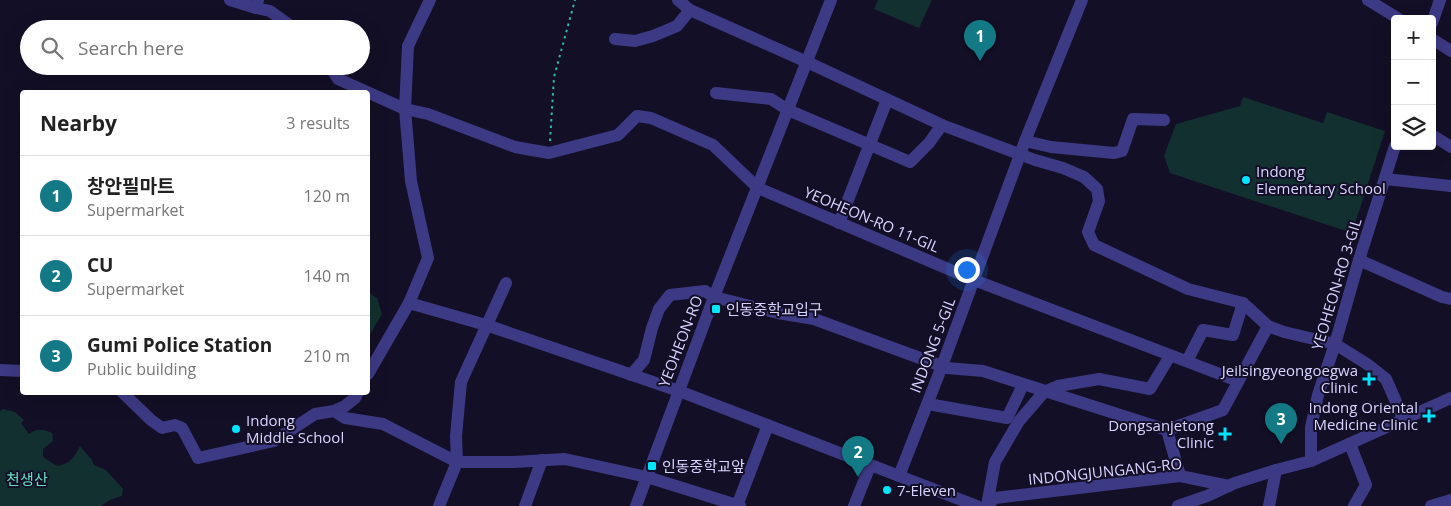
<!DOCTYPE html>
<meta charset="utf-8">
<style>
body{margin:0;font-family:"Open Sans","Noto Sans KR",sans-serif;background:#f6f6f6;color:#222}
.controls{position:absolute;right:15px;top:15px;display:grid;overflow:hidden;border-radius:5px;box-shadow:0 5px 20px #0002}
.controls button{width:45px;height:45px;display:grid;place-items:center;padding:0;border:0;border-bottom:1px solid #e0e0e0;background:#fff;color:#222;font:25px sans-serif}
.you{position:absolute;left:966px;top:269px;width:18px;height:18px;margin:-12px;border:4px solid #fff;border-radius:50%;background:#1a73e8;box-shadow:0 0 0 8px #1a73e833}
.badge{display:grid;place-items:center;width:32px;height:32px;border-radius:50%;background:#137a85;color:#fff;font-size:16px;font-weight:700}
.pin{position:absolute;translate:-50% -41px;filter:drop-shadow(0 1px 2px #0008)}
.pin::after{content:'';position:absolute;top:26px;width:18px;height:15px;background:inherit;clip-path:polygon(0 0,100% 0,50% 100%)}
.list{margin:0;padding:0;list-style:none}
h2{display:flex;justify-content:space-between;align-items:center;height:65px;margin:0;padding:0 20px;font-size:21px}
h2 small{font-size:16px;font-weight:400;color:#767676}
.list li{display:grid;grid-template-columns:32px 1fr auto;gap:15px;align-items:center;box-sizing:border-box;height:80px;padding:0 20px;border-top:1px solid #e0e0e0}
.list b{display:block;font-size:19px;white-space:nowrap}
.list p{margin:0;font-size:16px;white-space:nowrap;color:#767676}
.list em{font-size:16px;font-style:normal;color:#767676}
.icon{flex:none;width:28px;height:28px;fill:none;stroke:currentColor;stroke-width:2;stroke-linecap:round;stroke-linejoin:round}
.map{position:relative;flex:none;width:1451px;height:506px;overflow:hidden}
.search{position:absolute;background:#fff;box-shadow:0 5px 20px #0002;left:20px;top:20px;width:350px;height:55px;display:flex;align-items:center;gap:12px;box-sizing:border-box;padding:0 18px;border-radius:28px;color:#767676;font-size:19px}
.panel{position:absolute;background:#fff;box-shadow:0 5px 20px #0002;left:20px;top:90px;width:350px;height:305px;border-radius:5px}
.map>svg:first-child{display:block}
</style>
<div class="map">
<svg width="1451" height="506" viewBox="0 0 1451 506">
<rect width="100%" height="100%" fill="#130f26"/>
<g fill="#12302f">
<path d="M878 0H932L919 28 874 9Z"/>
<path d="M1243 97 1323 123 1327 112 1385 131 1352 233 1170 173 1164 156 1176 124 1240 106Z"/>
<path d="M368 292 377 298 382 314 368 338Z"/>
<path d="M3 409 15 412 24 420 21 423 29 434C36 428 45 429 52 433L53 441 43 449V457L57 466C70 464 74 458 80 446L92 460 94 465 106 470 123 489 122 496 110 500 101 506H0V411Z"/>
</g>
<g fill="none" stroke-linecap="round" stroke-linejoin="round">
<path stroke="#2fb8b0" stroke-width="2" stroke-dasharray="2.5 4" stroke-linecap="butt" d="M550 141 554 77 575 0"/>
<g stroke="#3d3a85" stroke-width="12">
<path d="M230 0 256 8"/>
<path d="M258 0 256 8 270 11 295 29"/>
<path d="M430 0 408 46 405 109 411 181 428 258 409 303 486 325 679 391 977 506"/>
<path d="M678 0 690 10 807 62 942 125 1035 160 1063 168 1084 177 1097 189 1099 201 1088 232 1094 245 1188 289 1243 303 1268 326 1284 332 1335 344 1367 364 1386 379 1404 420"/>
<path d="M1368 0 1399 19"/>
<path d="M1432 23 1440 0"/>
<path d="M615 39 635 41 653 36 677 26 690 10"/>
<path d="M1432 39 1451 51"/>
<path d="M330 66 338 79 405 109 428 114 515 147 549 153 618 135 637 116 651 118 713 145 758 188 974 280 1238 381"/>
<path d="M716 93 771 99 788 110 910 162 929 143 942 125"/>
<path d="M1432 135 1451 147"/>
<path d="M1025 141 1051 147 1114 153 1122 151 1133 119 1164 120"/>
<path d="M1385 179 1451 186"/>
<path d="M839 223 887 100"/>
<path d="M1359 260 1442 297 1451 299"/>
<path d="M1187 361 1203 330 1233 335 1243 303"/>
<path d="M0 370 22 371"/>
<path d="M368 374 409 303"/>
<path d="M631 375 644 360 652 328 659 309 670 295 705 291 714 297 778 313 814 319 947 368 983 371 1167 430 1180 476"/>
<path d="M122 392 151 420 162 428 175 425 182 428 198 458 274 441 315 414 334 411 345 406 355 398 358 392"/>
<path d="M928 404 1007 418 1023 385"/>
<path d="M334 411 345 418 383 424 457 462H514L565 459 647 477 740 506"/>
<path d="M1167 430 1223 410 1268 326"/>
<path d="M1350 444 1366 485 1354 506"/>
<path d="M1311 461V427L1318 395 1335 344 1359 260 1395 146"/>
<path d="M899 476 942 366 1025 141 1082 0"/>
<path d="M987 505 995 462 1019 421 1044 392 1058 386 1099 379 1150 389 1170 356"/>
<path d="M439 506 457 462 456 436 461 382 506 283"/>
<path d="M525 506 542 460"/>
<path d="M636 506 714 297 831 0"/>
<path d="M737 506 768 425"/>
<path d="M854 506 870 466"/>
<path d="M986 506 995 498 1180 476 1229 486"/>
<path d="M1178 506 1207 496 1235 483 1276 470 1311 461 1451 398"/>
<path d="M1269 506 1276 470"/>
<path d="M1431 506 1451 500"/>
</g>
</g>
<g fill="#00e5ff" stroke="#130f26" stroke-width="2">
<circle cx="1246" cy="180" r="5"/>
<rect x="711" y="304" width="10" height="10" rx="2.5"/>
<path d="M1366.5 371.5h5v5h5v5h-5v5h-5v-5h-5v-5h5z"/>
<path d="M1426.5 408.5h5v5h5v5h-5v5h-5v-5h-5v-5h5z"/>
<circle cx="236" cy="429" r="5"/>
<path d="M1222.5 426.5h5v5h5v5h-5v5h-5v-5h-5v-5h5z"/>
<rect x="647" y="461" width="10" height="10" rx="2.5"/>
<circle cx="887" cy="490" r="5"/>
</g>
<g text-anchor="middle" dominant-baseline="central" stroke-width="4" stroke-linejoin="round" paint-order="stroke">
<g font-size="15" fill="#d9d4ff" stroke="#130f26" text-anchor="start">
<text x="1256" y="171">Indong<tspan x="1256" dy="17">Elementary School</tspan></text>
<text x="726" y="309">인동중학교입구</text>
<text x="1358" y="370" text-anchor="end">Jeilsingyeongoegwa<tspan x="1358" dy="17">Clinic</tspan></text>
<text x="1418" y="407" text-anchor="end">Indong Oriental<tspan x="1418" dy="17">Medicine Clinic</tspan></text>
<text x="246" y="420">Indong<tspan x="246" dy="17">Middle School</tspan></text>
<text x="1214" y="425" text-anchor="end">Dongsanjetong<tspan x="1214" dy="17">Clinic</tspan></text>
<text x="662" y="466">인동중학교앞</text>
<text x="897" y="490">7-Eleven</text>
</g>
<g font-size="15" fill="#d9d4ff" stroke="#130f26">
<text transform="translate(872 219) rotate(23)">YEOHEON-RO 11-GIL</text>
<text transform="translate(1336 284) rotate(-73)">YEOHEON-RO 3-GIL</text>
<text transform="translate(680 341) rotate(-69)">YEOHEON-RO</text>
<text transform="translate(932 345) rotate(-69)">INDONG 5-GIL</text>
<text transform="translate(1105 471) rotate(-6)">INDONGJUNGANG-RO</text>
</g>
<g font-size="15" fill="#5fe0c0" stroke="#130f26">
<text x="27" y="479">천생산</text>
</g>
</g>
</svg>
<div class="controls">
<button>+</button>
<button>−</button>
<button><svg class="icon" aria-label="layers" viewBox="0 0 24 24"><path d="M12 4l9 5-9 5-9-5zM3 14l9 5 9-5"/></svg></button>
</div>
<div class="you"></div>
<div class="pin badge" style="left:980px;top:61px">1</div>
<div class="pin badge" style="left:858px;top:477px">2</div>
<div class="pin badge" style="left:1281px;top:444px">3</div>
<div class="search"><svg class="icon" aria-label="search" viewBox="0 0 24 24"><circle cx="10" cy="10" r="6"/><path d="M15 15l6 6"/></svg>Search here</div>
<section class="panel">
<h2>Nearby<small>3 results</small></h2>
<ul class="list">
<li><span class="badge">1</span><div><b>창안필마트</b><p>Supermarket</p></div><em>120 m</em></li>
<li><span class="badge">2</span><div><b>CU</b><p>Supermarket</p></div><em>140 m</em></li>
<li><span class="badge">3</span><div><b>Gumi Police Station</b><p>Public building</p></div><em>210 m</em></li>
</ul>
</section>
</div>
